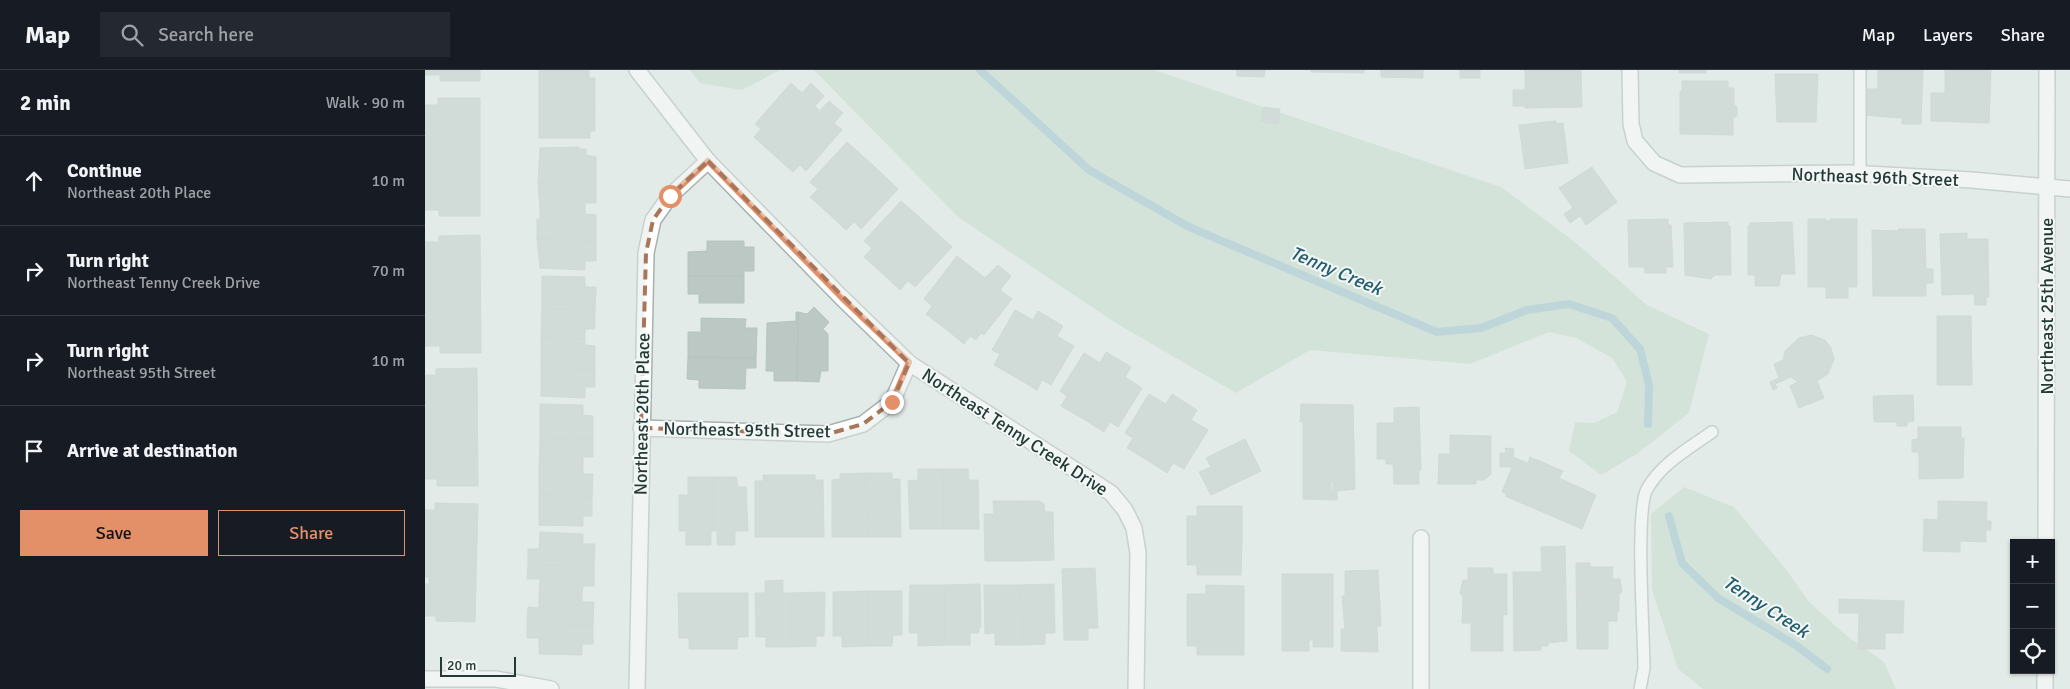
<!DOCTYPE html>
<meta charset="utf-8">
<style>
body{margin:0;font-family:Signika,sans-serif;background:#242831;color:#f1f3f6}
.controls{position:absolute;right:15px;bottom:15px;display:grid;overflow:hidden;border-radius:0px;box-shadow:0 1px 4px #0004}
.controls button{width:45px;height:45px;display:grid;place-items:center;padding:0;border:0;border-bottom:1px solid #363941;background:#171b24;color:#f1f3f6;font:25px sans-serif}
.scale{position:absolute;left:15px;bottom:12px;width:76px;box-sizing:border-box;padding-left:5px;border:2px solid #253a36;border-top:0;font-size:14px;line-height:18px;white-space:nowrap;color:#253a36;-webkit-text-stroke:4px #f3f8f6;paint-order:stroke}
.stop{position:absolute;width:15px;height:15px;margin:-11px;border:4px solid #e39069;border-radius:50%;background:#fff}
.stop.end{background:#e39069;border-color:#fff;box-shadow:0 1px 5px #0008}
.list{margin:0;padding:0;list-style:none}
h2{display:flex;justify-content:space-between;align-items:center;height:65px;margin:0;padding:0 20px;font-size:21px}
h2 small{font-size:16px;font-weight:400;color:#9ea1a6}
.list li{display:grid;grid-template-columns:32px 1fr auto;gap:15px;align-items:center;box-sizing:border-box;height:90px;padding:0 20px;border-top:1px solid #363941}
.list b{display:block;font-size:19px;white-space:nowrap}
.list p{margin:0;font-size:16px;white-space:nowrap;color:#9ea1a6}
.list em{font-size:16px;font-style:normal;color:#9ea1a6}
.actions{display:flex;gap:10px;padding:15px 20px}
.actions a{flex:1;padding:11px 0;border:1px solid #e39069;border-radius:0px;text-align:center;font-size:18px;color:#e39069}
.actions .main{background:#e39069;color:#111}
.icon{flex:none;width:28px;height:28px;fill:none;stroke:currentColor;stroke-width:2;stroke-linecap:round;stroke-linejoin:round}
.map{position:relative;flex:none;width:1645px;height:619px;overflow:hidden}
header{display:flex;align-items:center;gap:30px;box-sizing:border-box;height:70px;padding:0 25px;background:#171b24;border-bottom:1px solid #363941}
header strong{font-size:24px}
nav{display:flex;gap:28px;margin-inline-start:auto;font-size:18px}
.search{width:350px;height:45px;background:#242831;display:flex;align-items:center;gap:12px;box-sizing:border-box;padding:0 18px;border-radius:0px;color:#9ea1a6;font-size:19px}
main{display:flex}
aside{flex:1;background:#171b24}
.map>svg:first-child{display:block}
</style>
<header>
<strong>Map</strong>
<div class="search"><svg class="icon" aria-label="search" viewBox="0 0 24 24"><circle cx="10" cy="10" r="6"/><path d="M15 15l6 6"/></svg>Search here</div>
<nav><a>Map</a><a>Layers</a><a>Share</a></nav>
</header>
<main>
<aside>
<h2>2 min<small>Walk · 90 m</small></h2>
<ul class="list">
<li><svg class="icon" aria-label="ahead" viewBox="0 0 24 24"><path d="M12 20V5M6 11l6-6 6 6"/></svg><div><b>Continue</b><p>Northeast 20th Place</p></div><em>10 m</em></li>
<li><svg class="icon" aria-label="right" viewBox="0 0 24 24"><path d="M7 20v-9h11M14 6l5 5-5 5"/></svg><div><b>Turn right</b><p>Northeast Tenny Creek Drive</p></div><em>70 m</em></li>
<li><svg class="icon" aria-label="right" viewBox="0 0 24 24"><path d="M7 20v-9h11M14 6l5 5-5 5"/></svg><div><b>Turn right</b><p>Northeast 95th Street</p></div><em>10 m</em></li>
<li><svg class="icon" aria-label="arrive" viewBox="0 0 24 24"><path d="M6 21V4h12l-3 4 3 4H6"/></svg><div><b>Arrive at destination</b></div></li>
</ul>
<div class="actions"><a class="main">Save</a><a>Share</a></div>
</aside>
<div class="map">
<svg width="1645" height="619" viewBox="0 0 1645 619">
<rect width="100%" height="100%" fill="#e3ebe8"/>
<g fill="#bedac8">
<path d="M265 0H355L317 20 275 13Z"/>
<path d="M389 0H729L1076 117 1150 172 1222 235 1284 264 1264 343 1212 384 1176 405 1144 381 1150 352 1169 353 1192 342 1202 312 1187 288 1151 268 1124 262 1045 294 885 280 811 323 689 252 533 147Z"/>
<path d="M1259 417 1309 437 1360 498 1384 532 1422 566 1459 592 1471 619H1278L1253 599 1227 520 1226 444Z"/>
</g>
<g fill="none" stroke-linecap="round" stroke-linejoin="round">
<g stroke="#91bdca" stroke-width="8">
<path d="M555 0 664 100 764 157 1012 262 1056 258 1102 240 1144 234 1187 248 1215 279 1224 315 1223 354"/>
<path d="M1244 446 1257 493 1293 528 1372 576 1402 599"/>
</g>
</g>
<g fill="#bbc8c4" stroke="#b6c4bf">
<path d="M0 0H55V11H15V5H0Z"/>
<path d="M114 0H164V8H170V36H114Z"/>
<path d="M812 0H840L839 7 812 6Z"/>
<path d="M886 0H939V3L886 2Z"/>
<path d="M956 0H998V8L956 7Z"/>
<rect x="1035" y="0" width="20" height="8"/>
<path d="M1100 0H1156L1157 37 1100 38V36H1088V20H1100Z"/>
<rect x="1254" y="0" width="27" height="3"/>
<path d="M1453 0H1498L1496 54H1477V48L1436 45V19H1453Z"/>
<path d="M1520 0H1566L1564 53 1506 51V23H1520Z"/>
<path d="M1350 4H1393L1391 52H1352Z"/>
<path d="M1257 11H1303V18H1309V35L1312 37V46L1308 48V65L1255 64V21L1257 22Z"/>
<path d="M366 13 377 23 386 13 399 26 390 36 394 40 351 87 329 67 336 59 330 54Z"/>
<path d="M13 28H55V146H14V140H0V35H13Z"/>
<path d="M404 31 418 43 409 53 417 60 381 101 375 95 368 102 351 87Z"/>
<path d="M114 36H170V61H165V68H114Z"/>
<path d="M839 37 855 39 853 54 836 52Z"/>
<path d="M1131 51V54L1138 53 1143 93 1100 99 1094 55Z"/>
<path d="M422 72 450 97 405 145 385 127 393 119 385 112Z"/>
<path d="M154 77V79H161V85L171 87V112H113L115 78Z"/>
<path d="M450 97 473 119 436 159 429 152 421 160 405 145Z"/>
<path d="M1167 97 1192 132 1161 155 1155 146 1145 153 1139 144 1148 138 1134 118Z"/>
<path d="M113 112H171V133H160V141H115Z"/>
<path d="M476 131 503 155 458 204 439 187 447 178 439 171Z"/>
<path d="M115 141H160V144L171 145V171L112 169V149H115Z"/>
<path d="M1243 149V155H1246L1248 197H1241V203H1220L1219 197H1204L1203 150Z"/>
<path d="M1383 149H1401V151H1405V149H1432V217H1423V228H1401V217H1383Z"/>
<path d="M1303 152V156H1305L1306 205H1290L1286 209 1260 205 1259 153Z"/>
<path d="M1367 152 1370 204H1356L1354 216H1330V205H1323V156H1325V153Z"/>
<path d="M503 155 527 177 490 217 483 211 475 220 458 204Z"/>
<path d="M1473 159H1500L1501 199H1508V213H1501V226H1448L1447 160 1473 161Z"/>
<path d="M1542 163V169H1563L1564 227 1561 228V235H1550L1549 224 1517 225 1515 164Z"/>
<path d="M55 165 56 283H15V276H0V172H14V166Z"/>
<path d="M112 169 171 171V191H160V200L115 198Z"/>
<path d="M282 171H319V177H329V201H319V206H263V182L282 181Z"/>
<path d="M532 186 560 208 573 195 522 260 501 244 507 236 499 229Z"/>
<path d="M573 195 586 206 575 220 587 229 559 265 556 263 551 270 545 266 539 274 522 260Z"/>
<path d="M117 206 160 207V217H171L170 240 117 239Z"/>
<path d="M263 206H319V233H274V224H263Z"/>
<path d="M389 237 404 252 398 259 403 264V301H396L394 312 372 311 373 242 382 244Z"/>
<path d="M117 239 170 240V259H160V269L116 268Z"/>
<path d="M590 240 608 250 613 241 628 250 592 308 569 295 575 284 567 280Z"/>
<path d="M371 242H373L372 311H349V301H341L342 253 371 251Z"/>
<path d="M1512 246H1546L1547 315H1512Z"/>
<path d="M276 248 321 249 320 258H332L331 288 263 287V262H276Z"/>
<path d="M628 250 638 256 632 266 649 276 626 315 617 310 612 320 592 308Z"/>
<path d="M1386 265 1400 270 1406 278 1409 289 1403 304 1392 311 1399 328 1374 338 1365 316 1373 312 1366 307 1350 314 1352 318 1348 320 1345 312 1354 308 1349 294 1358 290 1360 281 1374 268Z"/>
<path d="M116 268 160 269V275L170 276V299L116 298Z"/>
<path d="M681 282 696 291 660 350 636 336 642 326 635 321 659 283 675 293Z"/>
<path d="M263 287 331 288V298H321L320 319 274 318V310L262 309Z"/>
<path d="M696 291 706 297 700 307 717 318 693 357 685 352 679 362 660 350Z"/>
<path d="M52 298 53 416H12V409H0V305H11V299Z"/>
<path d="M116 298 170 299V317H160V328L116 326Z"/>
<path d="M724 324 741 334 747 324 761 333 725 392 702 378 708 368 700 363Z"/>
<path d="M1488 325 1489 351 1482 352V356H1472V352H1449L1448 326Z"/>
<path d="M761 333 772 340 766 350 783 360 759 399 748 393 742 403 725 392Z"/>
<path d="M115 334 158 335V345L168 346V369L115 368Z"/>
<path d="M876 334 928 335 930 419 912 421V419H908V411H906V420H912V430L878 429V352H875Z"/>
<path d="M994 337 996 400H994V414H969L968 394H961V389H952V353H969V338Z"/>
<path d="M1493 357H1536V368H1539L1538 408 1494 409V382H1487V370L1493 369Z"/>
<path d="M1025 365 1066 366V404L1059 410H1051V414H1013L1014 384H1025Z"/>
<path d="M115 368 168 369V387H158V397H114Z"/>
<path d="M820 369 836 401 786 425 774 402 786 397 781 388Z"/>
<path d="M1080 378 1089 379 1088 387 1103 393 1105 387 1138 401 1134 408 1171 425 1157 459 1080 426 1082 424 1077 422 1087 397H1075V383H1081Z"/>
<path d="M114 397H158V404H168L167 427 114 425Z"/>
<path d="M493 399H518L519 459H485L483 411 493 410Z"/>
<path d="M518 399H543L544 410H553L554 459H519Z"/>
<path d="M441 403H467V409H475L476 467H442Z"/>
<path d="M441 403 442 467H407V410L415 409V404Z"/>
<path d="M338 405H365V467H330V411H338Z"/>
<path d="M365 405H390V410H398L399 467H365Z"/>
<path d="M263 407H288V461H286V475H261V461H254V425H263Z"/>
<path d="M288 407H311L313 417H321L323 461H310V475H292V461H288Z"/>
<path d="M114 425 167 427V446H158V456L114 455Z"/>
<path d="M568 431H596V491H560L559 444H569Z"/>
<path d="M596 431H614L619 434 620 442H628L629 490 596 491Z"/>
<path d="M1513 431 1562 432 1561 451H1566V460H1561V472L1535 471V482L1498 481 1499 449 1513 450Z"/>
<path d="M10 433 53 434 50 552 11 551V546H0V514H4V507H0V440H10Z"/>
<path d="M772 436H817V472H762V446H772Z"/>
<path d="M115 462 158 464V474H170L169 496 103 495V479H114Z"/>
<path d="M762 472H817L816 505H772V495H762Z"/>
<path d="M1140 476 1142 571 1123 573V576H1116V580L1089 581 1088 502H1117L1116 477Z"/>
<path d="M1151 493H1165V497H1188L1187 509H1195L1197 522 1194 524V542H1192V551H1183V579H1152Z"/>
<path d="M103 495 169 496V516H158L157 525H114L115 509H102Z"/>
<path d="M670 498 673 558H663V570H639L637 499Z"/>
<path d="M1043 498H1068V504H1082V545L1078 544V581H1046V553H1037L1038 527 1035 523 1038 510H1043Z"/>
<path d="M953 500 956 556H952L953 582 916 581V559H920L917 526H920V501Z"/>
<path d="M857 504H908V577H888V570H884V581H857Z"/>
<path d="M358 510V523H366V577H341V567H331L330 523H340V511Z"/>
<path d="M555 514 556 557H554V563H545V575H520V515Z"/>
<path d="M629 514 630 563H620V574L597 575 596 515Z"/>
<path d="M485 515H520V575L493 576V563H484Z"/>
<path d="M559 515H596L597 575H570V563L560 564Z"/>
<path d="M781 515 819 516V551H762V524H781Z"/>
<path d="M443 521V576L417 577V566H408V522Z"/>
<path d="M443 521H477V565H468L467 576H443Z"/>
<path d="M400 522 399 566H391V576L366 577V523Z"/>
<path d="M253 523H289V579H264V568H254Z"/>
<path d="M289 523H323V567H313L312 579H289Z"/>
<path d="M114 525H157V532H169L168 555 102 554 103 537 114 538Z"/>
<path d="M1414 529 1479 531 1478 563H1460V579H1433L1434 543H1414Z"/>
<path d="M762 551H819V585H772V576H762Z"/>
<path d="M102 554 168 555V574H157V585L114 584V568H102Z"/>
</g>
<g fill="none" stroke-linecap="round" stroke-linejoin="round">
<g stroke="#a6b2af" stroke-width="14">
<g id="service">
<path d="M1435 0V104"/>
<path d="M1215 619 1219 598C1219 566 1210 440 1222 419 1237 393 1263 379 1287 362"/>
</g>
</g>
<g stroke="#a6b2af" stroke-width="18">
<g id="minor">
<path d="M212 0 283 91 416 227 484 293 686 423 700 440 709 458 713 483 711 619"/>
<path d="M1205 0 1206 54 1210 71 1229 93 1255 105 1426 103 1547 110 1645 119"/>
<path d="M216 358 403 364 438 354 467 332 484 293"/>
<path d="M0 609H71L126 619"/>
<path d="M212 619 221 183 228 150 245 126 283 91"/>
<path d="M996 619V468"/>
</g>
</g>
<g stroke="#a6b2af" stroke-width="18">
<g id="tertiary">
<path d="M1621 473 1622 0"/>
<path d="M1620 619V600"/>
</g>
</g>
<use href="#service" stroke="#fff" stroke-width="11"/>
<use href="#minor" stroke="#fff" stroke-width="15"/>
<use href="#tertiary" stroke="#fff" stroke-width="15"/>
</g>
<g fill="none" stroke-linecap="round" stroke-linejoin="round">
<path stroke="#e39069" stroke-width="6" d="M245 126 283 91 416 227 484 292 467 332"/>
</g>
<path d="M0 0H1645V619H0ZM283 91 484 293 467 332 438 354 403 364 216 358 221 183 228 150 245 126Z" fill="#e3ebe8" fill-opacity=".55" fill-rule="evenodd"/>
<path fill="none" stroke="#aa765a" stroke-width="4" stroke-dasharray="10 6" stroke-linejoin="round" d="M283 91 484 293 467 332 438 354 403 364 216 358 221 183 228 150 245 126Z"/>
<g text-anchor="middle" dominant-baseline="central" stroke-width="4" stroke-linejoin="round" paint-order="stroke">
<g font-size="18" fill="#253a36" stroke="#f3f8f6">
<text transform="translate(1450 107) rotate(2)">Northeast 96th Street</text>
<text transform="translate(1622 236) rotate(-90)">Northeast 25th Avenue</text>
<text transform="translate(217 344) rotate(-89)">Northeast 20th Place</text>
<text transform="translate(322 360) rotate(1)">Northeast 95th Street</text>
<text transform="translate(590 362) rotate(33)">Northeast Tenny Creek Drive</text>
</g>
<g font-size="19" font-style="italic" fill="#255e70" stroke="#f3f8f6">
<text transform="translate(911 201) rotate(23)">Tenny Creek</text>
<text transform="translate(1341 537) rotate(33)">Tenny Creek</text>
</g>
</g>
</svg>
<div class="controls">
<button>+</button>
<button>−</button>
<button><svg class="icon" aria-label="locate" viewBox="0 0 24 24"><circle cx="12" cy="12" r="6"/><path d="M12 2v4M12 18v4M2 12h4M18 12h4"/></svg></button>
</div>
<div class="scale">20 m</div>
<div class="stop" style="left:245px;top:126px"></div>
<div class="stop end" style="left:467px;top:332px"></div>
</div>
</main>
